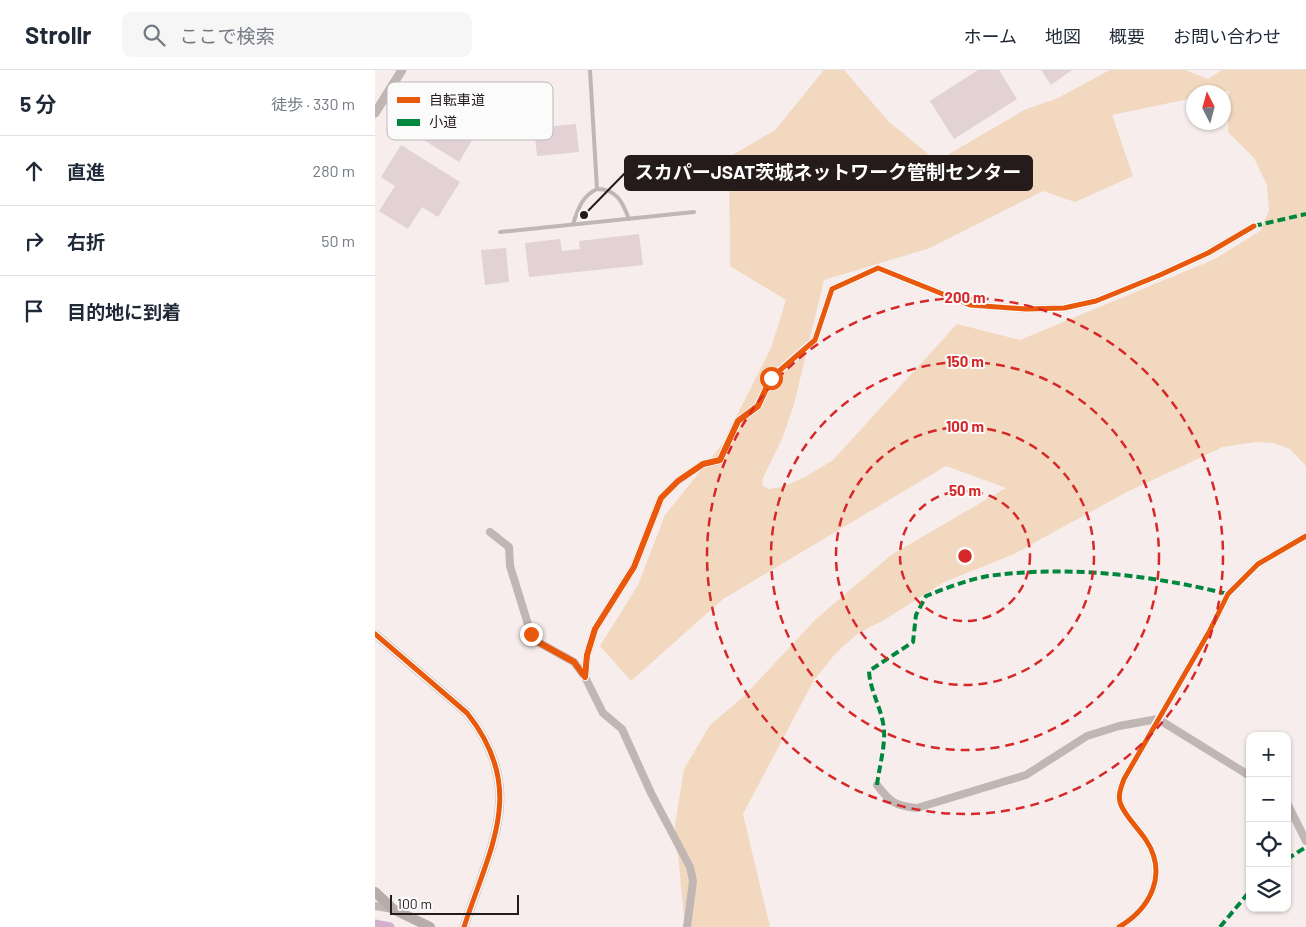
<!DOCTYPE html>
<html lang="ja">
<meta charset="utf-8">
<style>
body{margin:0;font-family:Barlow,"Noto Sans JP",sans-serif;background:#f6f6f7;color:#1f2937}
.controls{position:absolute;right:15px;bottom:15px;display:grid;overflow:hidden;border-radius:10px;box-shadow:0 1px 4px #0004}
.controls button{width:45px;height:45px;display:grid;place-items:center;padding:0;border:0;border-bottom:1px solid #e0e1e3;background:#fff;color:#1f2937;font:25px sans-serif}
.compass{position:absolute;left:811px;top:15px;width:45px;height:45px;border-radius:50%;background:#fff;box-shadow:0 1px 4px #0004;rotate:354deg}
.scale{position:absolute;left:15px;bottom:12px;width:129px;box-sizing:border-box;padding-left:5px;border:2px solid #251b1b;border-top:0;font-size:14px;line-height:18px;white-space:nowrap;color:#251b1b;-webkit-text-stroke:4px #fbfbfb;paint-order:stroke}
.stop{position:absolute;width:15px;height:15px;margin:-11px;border:4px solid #ea580c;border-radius:50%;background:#fff}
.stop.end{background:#ea580c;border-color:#fff;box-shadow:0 1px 5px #0008}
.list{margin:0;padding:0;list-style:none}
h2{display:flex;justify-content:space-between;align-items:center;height:65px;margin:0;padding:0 20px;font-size:21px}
h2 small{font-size:16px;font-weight:400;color:#747a83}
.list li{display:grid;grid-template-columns:32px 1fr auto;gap:15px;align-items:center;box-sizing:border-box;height:70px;padding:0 20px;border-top:1px solid #e0e1e3}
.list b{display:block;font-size:19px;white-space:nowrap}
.list em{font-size:16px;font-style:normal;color:#747a83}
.icon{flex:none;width:28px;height:28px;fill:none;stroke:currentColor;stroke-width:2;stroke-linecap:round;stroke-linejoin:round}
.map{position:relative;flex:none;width:931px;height:857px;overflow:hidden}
header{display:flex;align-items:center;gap:30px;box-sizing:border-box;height:70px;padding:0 25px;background:#fff;border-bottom:1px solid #e0e1e3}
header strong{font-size:24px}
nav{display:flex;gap:28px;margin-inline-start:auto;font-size:18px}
.search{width:350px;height:45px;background:#f6f6f7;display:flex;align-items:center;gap:12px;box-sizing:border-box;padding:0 18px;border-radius:10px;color:#747a83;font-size:19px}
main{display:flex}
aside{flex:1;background:#fff}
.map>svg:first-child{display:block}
</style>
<header>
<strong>Strollr</strong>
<div class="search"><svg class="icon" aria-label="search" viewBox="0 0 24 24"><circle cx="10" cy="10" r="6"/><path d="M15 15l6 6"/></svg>ここで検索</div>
<nav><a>ホーム</a><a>地図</a><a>概要</a><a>お問い合わせ</a></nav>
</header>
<main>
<aside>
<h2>5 分<small>徒歩 · 330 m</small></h2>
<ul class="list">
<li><svg class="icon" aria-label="ahead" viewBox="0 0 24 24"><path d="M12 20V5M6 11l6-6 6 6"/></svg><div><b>直進</b></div><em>280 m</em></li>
<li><svg class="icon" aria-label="right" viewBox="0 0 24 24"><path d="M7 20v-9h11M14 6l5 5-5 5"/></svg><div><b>右折</b></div><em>50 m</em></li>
<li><svg class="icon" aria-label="arrive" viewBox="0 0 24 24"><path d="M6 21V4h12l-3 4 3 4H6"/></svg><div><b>目的地に到着</b></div></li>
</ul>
</aside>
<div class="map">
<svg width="931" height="857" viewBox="0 0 931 857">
<rect width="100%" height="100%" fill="#f7eded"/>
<path fill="#f1d8bf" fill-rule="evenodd" d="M449 0H469L514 52 562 91 651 39 681 29 735 0H810L833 9 847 0H931V396L915 379 898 373 880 372 848 377 752 422 637 485 569 512 509 550 482 564 460 584 439 610 368 744 395 857H310L300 755 309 699 335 655 368 627 441 549 516 485 631 418 571 396 348 529 256 611 225 576 263 515 290 445 348 373 396 278 411 230 355 196 354 87 400 60ZM854 21 853 62 879 88 892 115 894 141 885 161 840 189 645 270 582 254 458 390 430 407 407 417 393 419 388 416 387 410 407 369 419 334 449 210 555 178 668 121 700 132 758 106 737 45 818 28V22Z"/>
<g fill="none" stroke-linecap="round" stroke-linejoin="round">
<path stroke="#d1b0cb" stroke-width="9" d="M0 854 15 857"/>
</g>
<g fill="#e2d2d6">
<path d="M603 0H624L642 29 579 69 555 31Z"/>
<path d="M666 0H697L676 15Z"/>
<path d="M55 14 77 28 74 34 107 54 84 92 23 54 46 17 51 20Z"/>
<path d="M201 54 204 82 162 86 159 58Z"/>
<path d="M26 75 85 112 63 147 47 137 33 159 4 141 20 116 6 107Z"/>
<path d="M264 164 268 195 154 207 150 173 185 169 187 181 205 179 204 171Z"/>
<path d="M131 178 134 212 110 215 106 180Z"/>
</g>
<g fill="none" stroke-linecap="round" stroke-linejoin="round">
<g stroke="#c0b7b4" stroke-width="4">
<path d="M215 0 222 119"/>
<path d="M198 154C203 139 207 126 222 119 242 119 248 133 254 149"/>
<path d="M125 162 319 142"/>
</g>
<g stroke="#c0b7b4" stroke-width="8">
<path d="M115 462 134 477 135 496 156 564 161 571 199 592 210 607 228 643 247 659 276 723 315 797 318 811 312 857"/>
<path d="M210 607 212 585 220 559 259 497 286 428 303 411 328 394 345 390 363 351 383 336 396 308 440 270 457 219 503 198 595 235 651 239 689 238 721 231 785 205 833 183 879 156"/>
<path d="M502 715C515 732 520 736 542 738L651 705 712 666 744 656 783 649 875 706"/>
<path d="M912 733 931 771"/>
<path d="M0 836 18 839"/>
<path d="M744 857C776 838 793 804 771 770 763 758 751 747 746 735 742 727 746 717 749 709L834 562 853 524 883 494 931 466"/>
</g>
<g stroke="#c0b7b4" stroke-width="9">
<path d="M0 43 27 0"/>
<path d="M0 564 92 643C153 719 115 777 89 857"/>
</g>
<path stroke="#b6aca9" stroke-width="10" d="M0 822 18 839 55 857"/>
<g stroke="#00873e" stroke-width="4" stroke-dasharray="8 4" stroke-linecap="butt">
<path d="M879 156 931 144"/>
<path d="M502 715C504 698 510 678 509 661 508 640 495 622 494 601L538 572 541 545 551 526C571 518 592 510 613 506 692 495 776 505 853 524"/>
<path d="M912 789 931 777"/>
<path d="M845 857 875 821"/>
</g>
<g stroke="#fbfbfb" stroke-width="8">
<g id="cycleway">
<path d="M0 564 92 643C153 719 115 777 89 857"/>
<path d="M210 607 212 585 220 559 259 497 286 428 303 411 328 394 345 390 363 351 383 336 396 308 440 270 457 219 503 198 595 235 651 239 689 238 721 231 785 205 833 183 879 156"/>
<path d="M744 857C776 838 793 804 771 770 763 758 751 747 746 735 742 727 746 717 749 709L834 562 853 524 883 494 931 466"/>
</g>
</g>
<use href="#cycleway" stroke="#e8590c" stroke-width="5"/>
</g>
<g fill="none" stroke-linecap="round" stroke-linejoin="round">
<path stroke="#ea580c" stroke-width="6" d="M156 564 161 571 199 592 210 607 212 585 220 559 259 497 286 428 303 411 328 394 345 390 363 351 383 336 396 308"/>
</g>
<g fill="none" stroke="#d62828" stroke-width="2.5" stroke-dasharray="9 6">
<circle cx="590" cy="486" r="65"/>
<circle cx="590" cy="486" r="129"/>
<circle cx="590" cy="486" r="194"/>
<circle cx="590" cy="486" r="258"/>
</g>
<rect x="12" y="12" width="166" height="58" rx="8" fill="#fbfbfb" stroke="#bbb8b8" stroke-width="1"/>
<rect x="22" y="27" width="23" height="6" fill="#e8590c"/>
<rect x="22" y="49" width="23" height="7" fill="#00873e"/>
<g font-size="14" fill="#251b1b">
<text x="54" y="35">自転車道</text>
<text x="54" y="57">小道</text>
</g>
<circle cx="590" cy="486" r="8" fill="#d62828" stroke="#fbfbfb" stroke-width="2.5"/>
<g font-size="15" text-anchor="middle" font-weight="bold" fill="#d62828" stroke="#fbfbfb" stroke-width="4" stroke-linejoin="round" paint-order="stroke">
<text x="590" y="233">200 m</text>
<text x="590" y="297">150 m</text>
<text x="590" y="362">100 m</text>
<text x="590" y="426">50 m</text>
</g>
<path fill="none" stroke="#251b1b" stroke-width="2" d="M209 145L250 103"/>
<circle fill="#251b1b" stroke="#fbfbfb" stroke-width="2" cx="209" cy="145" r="5"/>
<rect fill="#251b1b" stroke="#251b1b" stroke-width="2" x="250" y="86" width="407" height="34" rx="5"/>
<g font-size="19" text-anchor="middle" font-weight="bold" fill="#fff">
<text x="453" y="109">スカパーJSAT茨城ネットワーク管制センター</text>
</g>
</svg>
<div class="controls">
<button>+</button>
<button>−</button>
<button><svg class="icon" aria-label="locate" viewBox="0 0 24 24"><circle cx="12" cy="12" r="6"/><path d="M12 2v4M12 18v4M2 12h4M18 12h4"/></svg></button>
<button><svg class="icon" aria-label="layers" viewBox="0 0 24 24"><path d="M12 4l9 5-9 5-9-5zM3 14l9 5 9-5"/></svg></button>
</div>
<svg class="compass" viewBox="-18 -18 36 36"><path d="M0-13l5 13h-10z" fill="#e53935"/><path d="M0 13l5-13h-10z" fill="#747a83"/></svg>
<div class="scale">100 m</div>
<div class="stop" style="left:396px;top:308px"></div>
<div class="stop end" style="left:156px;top:564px"></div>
</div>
</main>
